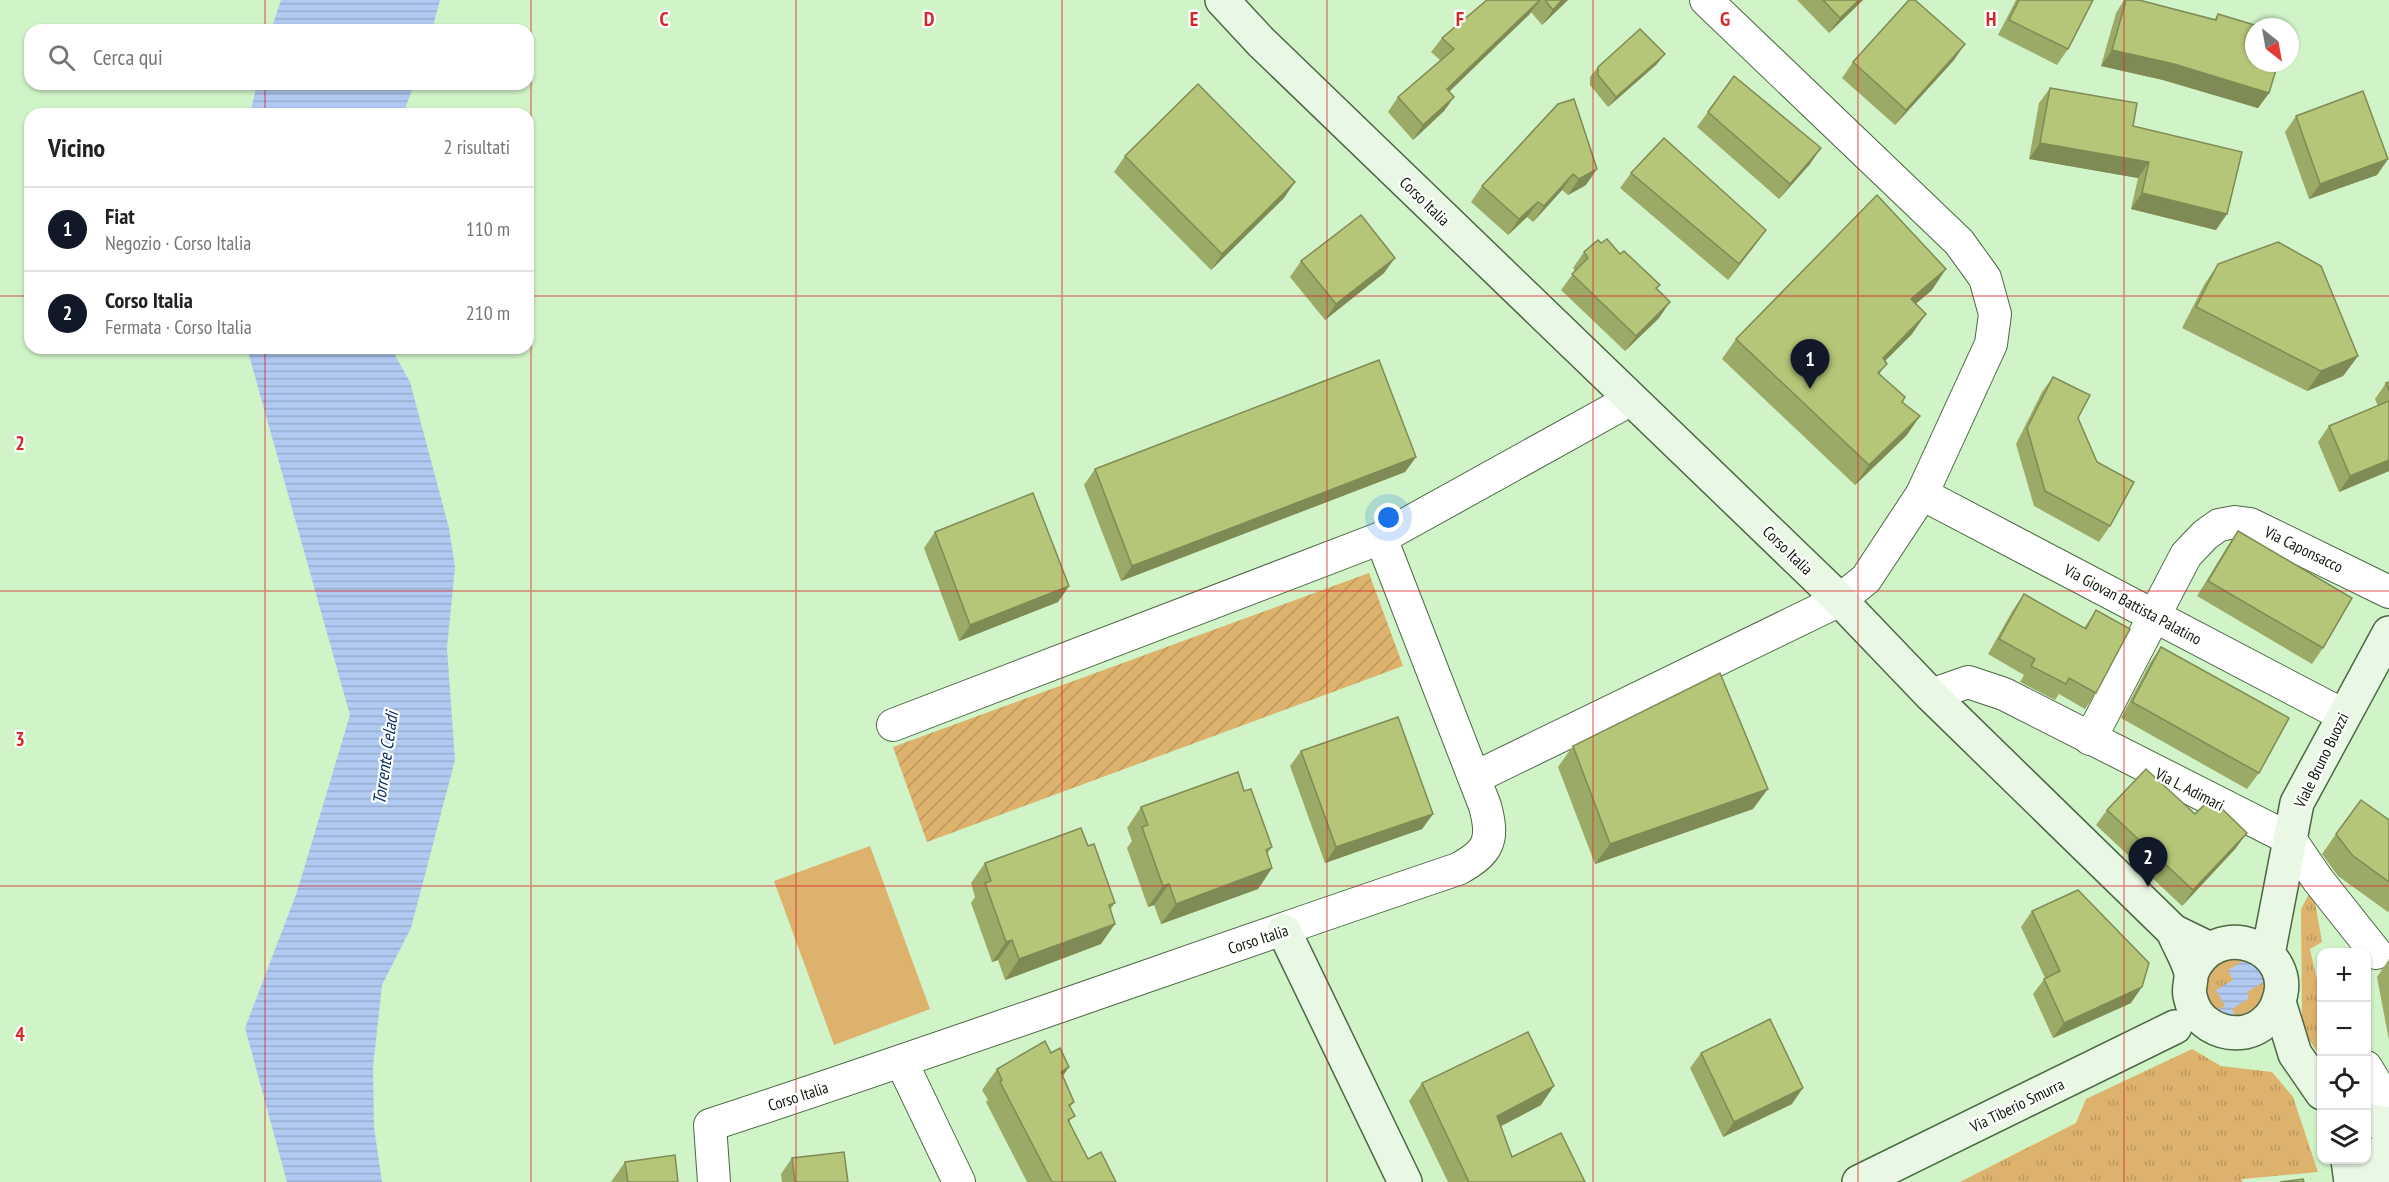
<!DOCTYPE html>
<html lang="it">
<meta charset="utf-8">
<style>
body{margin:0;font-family:"PT Sans Narrow",sans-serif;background:#f2f2f2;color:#222}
.controls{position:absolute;right:18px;bottom:18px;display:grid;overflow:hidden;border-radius:12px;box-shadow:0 2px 4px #0004}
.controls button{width:54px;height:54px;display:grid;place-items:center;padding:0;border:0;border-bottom:2px solid #e0e0e0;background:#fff;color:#222;font:30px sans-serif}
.compass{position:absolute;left:2245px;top:18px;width:54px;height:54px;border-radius:50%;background:#fff;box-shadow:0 2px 4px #0004;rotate:149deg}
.you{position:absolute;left:1389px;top:518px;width:21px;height:21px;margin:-15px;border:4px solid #fff;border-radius:50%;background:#1a73e8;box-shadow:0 0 0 9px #1a73e833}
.badge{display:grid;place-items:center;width:39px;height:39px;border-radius:50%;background:#111827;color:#fff;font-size:20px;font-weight:700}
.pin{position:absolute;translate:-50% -50px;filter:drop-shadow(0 2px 3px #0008)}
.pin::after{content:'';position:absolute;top:32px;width:21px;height:18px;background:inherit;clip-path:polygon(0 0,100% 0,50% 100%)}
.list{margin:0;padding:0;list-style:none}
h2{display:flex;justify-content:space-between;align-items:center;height:78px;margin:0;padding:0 24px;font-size:26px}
h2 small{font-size:20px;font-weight:400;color:#767676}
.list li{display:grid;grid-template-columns:39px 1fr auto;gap:18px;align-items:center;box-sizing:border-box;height:84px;padding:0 24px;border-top:2px solid #e0e0e0}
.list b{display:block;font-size:22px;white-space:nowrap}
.list p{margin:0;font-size:20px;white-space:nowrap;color:#767676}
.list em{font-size:20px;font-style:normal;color:#767676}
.icon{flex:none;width:33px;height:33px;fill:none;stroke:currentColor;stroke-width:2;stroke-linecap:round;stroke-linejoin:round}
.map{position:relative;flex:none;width:2389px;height:1182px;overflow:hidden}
.search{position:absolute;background:#fff;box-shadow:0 2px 4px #0004;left:24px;top:24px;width:510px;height:66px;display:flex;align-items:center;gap:15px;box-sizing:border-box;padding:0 21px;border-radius:18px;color:#767676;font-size:22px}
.panel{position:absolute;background:#fff;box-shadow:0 2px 4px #0004;left:24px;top:108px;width:510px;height:246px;border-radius:18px}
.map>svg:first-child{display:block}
</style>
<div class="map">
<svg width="2389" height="1182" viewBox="0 0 2389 1182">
<defs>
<pattern id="grass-tufts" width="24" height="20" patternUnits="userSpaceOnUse" patternTransform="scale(1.5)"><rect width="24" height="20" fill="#dcb26c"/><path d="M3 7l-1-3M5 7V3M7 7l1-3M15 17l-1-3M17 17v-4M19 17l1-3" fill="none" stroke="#bc985c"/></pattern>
<pattern id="garden-furrows" width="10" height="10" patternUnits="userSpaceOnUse" patternTransform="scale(1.5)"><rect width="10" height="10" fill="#dcb26c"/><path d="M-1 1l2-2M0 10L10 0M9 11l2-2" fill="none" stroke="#bc985c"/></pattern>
<pattern id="water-rules" width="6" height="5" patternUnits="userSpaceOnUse" patternTransform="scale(1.5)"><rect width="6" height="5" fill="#b1caf2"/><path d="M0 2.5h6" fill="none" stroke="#97adce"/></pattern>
</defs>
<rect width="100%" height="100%" fill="#d1f3c8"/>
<g fill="url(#grass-tufts)">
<path d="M2309 894 2315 902 2322 942 2310 949 2321 998V1058L2305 1033 2302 1019 2301 909Z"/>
<path d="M2221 950 2265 963V1009L2219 1023 2196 979Z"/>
<path d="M2192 1049 2221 1066 2272 1072 2293 1097 2318 1172 2242 1179V1182H1960L2076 1123 2086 1099Z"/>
</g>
<path fill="url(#garden-furrows)" d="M1369 573 1403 666 927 842 893 747Z"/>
<path fill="#dcb26c" d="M870 846 930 1009 834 1045 774 881Z"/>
<g fill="url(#water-rules)">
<path d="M281 0H440L432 30H271Z"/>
<path d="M257 84H414L403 114H250Z"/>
<path d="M247 348H391L410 382 449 528 455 567 447 648 455 760 411 928 382 985 373 1067 374 1127 382 1182H287L245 1028 297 892 350 715Z"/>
<path d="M2250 957 2265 981 2247 992 2249 998 2232 1009 2236 1017 2222 1025 2215 1012 2225 1006 2216 990 2233 980 2228 970Z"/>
</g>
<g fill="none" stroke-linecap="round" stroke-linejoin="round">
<g stroke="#4b6843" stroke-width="34">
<g id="street">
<path d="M1922 494 2343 715"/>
<path d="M1931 695 1968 682 2004 694 2290 839 2318 880 2376 953"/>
<path d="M893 725 1381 538 1630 400"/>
<path d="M2090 739 2186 555 2205 535 2219 525 2235 522 2250 524 2389 592"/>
<path d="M1476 777 1840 600 1866 579 1922 494 1991 344 1995 314 1985 278 1959 242 1706 0"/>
<path d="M902 1063 959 1182"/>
<path d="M2366 1067 2389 1105"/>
<path d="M714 1182 710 1125C961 1043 1209 953 1458 869 1490 852 1494 839 1485 806L1381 538"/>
</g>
</g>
<g stroke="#4b6843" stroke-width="36">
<g id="secondary">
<path d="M1222 0 1261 42 1840 600 1931 695 2173 931 2210 949"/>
<path d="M1284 931 1405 1182"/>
<path d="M2173 931C2178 944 2188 959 2191 973 2192 980 2188 988 2190 996 2195 1022 2220 1036 2245 1032 2260 1029 2273 1017 2278 1003 2300 948 2215 914 2191 974"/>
<path d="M2268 954 2297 803 2389 633"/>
<path d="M2279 1002 2295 1054 2322 1093"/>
<path d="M2366 1120 2389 1124"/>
<path d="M2366 1156 2389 1152"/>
<path d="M2348 1160 2351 1182"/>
<path d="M1859 1182 2175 1027"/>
<path d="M2369 1182 2389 1178"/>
</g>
</g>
<use href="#street" stroke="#fff" stroke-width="32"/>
<use href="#secondary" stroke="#e9f8e5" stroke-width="33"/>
</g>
<g fill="#9caa67">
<path d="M1487 0H1568L1542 25 1531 12 1449 92 1454 97 1444 111 1413 140 1388 112 1398 97 1440 60 1431 52 1442 38Z"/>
<path d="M1797 0H1863L1829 33Z"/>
<path d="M2016 0H2093L2068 49 2057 65 1998 35Z"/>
<path d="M2124 0H2139L2214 20 2218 14 2269 93 2258 108 2163 80 2101 66 2116 13Z"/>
<path d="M1954 60 1895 125 1842 78 1853 62Z"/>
<path d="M1657 64 1608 107 1590 85V77L1598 67Z"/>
<path d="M1734 76 1810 164 1779 199 1697 127Z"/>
<path d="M2050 88 2133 126 2216 230 2131 209 2138 178 2029 159 2039 103Z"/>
<path d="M1558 104 1586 185 1568 195 1562 190 1533 222 1527 217 1508 235 1471 202 1482 186Z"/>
<path d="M2296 116 2388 159 2377 175 2309 199 2285 132Z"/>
<path d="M1125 156 1284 198 1211 270 1114 172Z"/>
<path d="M1631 173 1755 245 1728 280 1620 188Z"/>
<path d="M1601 243 1620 254 1660 285 1657 289 1659 318 1625 351 1561 290 1575 271 1573 268 1584 252Z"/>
<path d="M1301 261 1384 273 1325 320 1290 277Z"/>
<path d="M2218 264 2358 356 2343 376 2307 391 2182 328 2204 285Z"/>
<path d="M1932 290 1916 303 1912 334 1885 361 1880 374 1902 402 1920 416 1906 436 1855 485 1722 359 1736 339Z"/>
<path d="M2053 377 2078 418 2110 526 2099 542 2034 506 2016 444 2042 392Z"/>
<path d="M2389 382V471L2339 492 2318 442 2329 426 2378 406 2375 399 2386 383Z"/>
<path d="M1416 457 1405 472 1121 581 1084 485 1095 469Z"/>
<path d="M2238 531 2323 648 2312 664 2197 596 2227 547Z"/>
<path d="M935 532 1069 586 1058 602 959 641 924 548Z"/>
<path d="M2024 594 2084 628 2096 610V693L2085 709 2059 694 2055 700 2020 682 2024 675 1988 654 2013 610Z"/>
<path d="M2161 647 2259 773 2247 789 2121 718 2150 663Z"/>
<path d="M1573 746 1753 809 1595 864 1558 767Z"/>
<path d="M1301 751 1433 814 1422 829 1325 863 1290 766Z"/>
<path d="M1244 791 1272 847 1267 854 1272 868 1258 889 1161 924 1154 905 1148 907 1127 848 1132 841 1127 828 1141 807Z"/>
<path d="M2107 810 2236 848 2182 906 2096 825Z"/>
<path d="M2389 820V911L2388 912 2338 876 2322 854 2336 834Z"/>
<path d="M1088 846 1115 903 1110 910 1101 944 1005 980 998 960 992 962 971 903 975 897 971 883 985 863Z"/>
<path d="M2032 911 2131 1003 2053 1038 2033 994 2045 978 2021 927Z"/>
<path d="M2389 959V1040L2377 977Z"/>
<path d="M1701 1053 1792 1104 1723 1137 1690 1068Z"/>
<path d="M997 1069 1063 1076 1074 1102 1070 1107V1124L1088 1159 1116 1182H1027L986 1102 988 1100 982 1090Z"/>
<path d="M1422 1083 1541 1105 1501 1126 1512 1157 1585 1182H1448L1409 1101Z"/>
<path d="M792 1158 848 1182H782L781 1174Z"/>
<path d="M625 1162 678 1182H611Z"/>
</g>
<g fill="#7f8b54">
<path d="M1540 0 1529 15 1436 104 1447 89Z"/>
<path d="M1562 0H1568L1542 25 1553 10Z"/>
<path d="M1859 0H1863L1829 33 1840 18Z"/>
<path d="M1965 44 1954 60 1895 125 1906 110Z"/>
<path d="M2112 50 2174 64 2269 93 2258 108 2163 80 2101 66Z"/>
<path d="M1665 54 1657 64 1608 107 1616 97Z"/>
<path d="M1454 97 1444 111 1413 140 1423 125Z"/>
<path d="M2040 143 2149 162 2138 178 2029 159Z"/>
<path d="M1821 148 1810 164 1779 199 1790 184Z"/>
<path d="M2388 159 2377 175 2309 199 2320 184Z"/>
<path d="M1597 169 1586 185 1568 195 1579 179Z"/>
<path d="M1573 174 1562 190 1533 222 1544 206Z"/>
<path d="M1295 182 1284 198 1211 270 1222 254Z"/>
<path d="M2142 193 2227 214 2216 230 2131 209Z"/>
<path d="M1538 202 1527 217 1508 235 1519 219Z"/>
<path d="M1766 230 1755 245 1728 280 1739 264Z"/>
<path d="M1395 258 1384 273 1325 320 1336 304Z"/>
<path d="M1946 269 1932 290 1897 320 1911 299Z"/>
<path d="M1670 302 1659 318 1625 351 1636 336Z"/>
<path d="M1926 314 1912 334 1868 378 1883 358Z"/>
<path d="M2358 356 2343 376 2307 391 2321 371Z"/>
<path d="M1920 416 1906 436 1855 485 1869 465Z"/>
<path d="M1416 457 1405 472 1121 581 1132 566Z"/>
<path d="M2389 460V471L2339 492 2350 476Z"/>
<path d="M1069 586 1058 602 959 641 970 625Z"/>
<path d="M1768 789 1753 809 1595 864 1610 844Z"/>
<path d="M1433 814 1422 829 1325 863 1336 847Z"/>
<path d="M2247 833 2236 848 2182 906 2193 890Z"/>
<path d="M1272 868 1258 889 1161 924 1176 904Z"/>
<path d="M1169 884 1154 905 1148 907 1163 886Z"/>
<path d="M1115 924 1101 944 1005 980 1019 959Z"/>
<path d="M1012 940 998 960 992 962 1006 942Z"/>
<path d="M2142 987 2131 1003 2053 1038 2064 1023Z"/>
<path d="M1069 1067 1055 1088 1061 1072Z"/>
<path d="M1554 1086 1541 1105 1484 1135 1497 1116Z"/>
<path d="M1803 1088 1792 1104 1723 1137 1734 1122Z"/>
</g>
<g fill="#b5c678" stroke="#7f8b54" stroke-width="1.5">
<path d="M1487 0H1540L1447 89 1454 97 1423 125 1398 97 1454 49 1442 38Z"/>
<path d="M1545 0H1562L1553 10Z"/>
<path d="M1823 0H1859L1840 18Z"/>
<path d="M1909 0H1915L1965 44 1906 110 1853 62Z"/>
<path d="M2019 0H2093L2068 49 2009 20Z"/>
<path d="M2126 0H2139L2216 20 2218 14 2261 27H2254V63H2278L2269 93 2174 64 2112 50Z"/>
<path d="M1640 29 1665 54 1616 97 1598 75V67Z"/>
<path d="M1734 76 1821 148 1790 184 1708 112Z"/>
<path d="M1198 84 1295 182 1222 254 1125 156Z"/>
<path d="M2050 88 2137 103 2133 126 2242 152 2227 214 2142 193 2149 162 2040 143Z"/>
<path d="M2363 91 2388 159 2320 184 2296 116Z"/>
<path d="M1574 99 1597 169 1579 179 1573 174 1544 206 1538 202 1519 219 1482 186 1558 104Z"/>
<path d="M1664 138 1766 230 1739 264 1631 173Z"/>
<path d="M1877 195 1946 269 1911 299 1926 314 1883 358 1887 364 1878 373 1905 397 1902 402 1920 416 1869 465 1736 339Z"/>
<path d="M1361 215 1395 258 1336 304 1301 261Z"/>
<path d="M1607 239 1620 254 1624 251 1660 285 1656 288 1670 302 1636 336 1572 274 1588 258 1584 252 1598 240 1601 243Z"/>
<path d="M2278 242 2321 266 2358 356 2321 371 2196 307 2218 264Z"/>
<path d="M1379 360 1416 457 1132 566 1095 469Z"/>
<path d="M2053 377 2090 395 2078 418 2097 462 2134 482 2110 526 2045 491 2027 428Z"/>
<path d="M2389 382V391L2386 383Z"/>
<path d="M2389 401V460L2350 476 2329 426Z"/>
<path d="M1033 493 1069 586 970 625 935 532Z"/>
<path d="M2238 531 2352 598 2323 648 2208 581Z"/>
<path d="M2024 594 2086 629 2096 610 2130 629 2096 693 2069 678 2066 684 2031 666 2035 659 1999 639Z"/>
<path d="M2161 647 2289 718 2259 773 2132 702Z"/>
<path d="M1720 673 1768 789 1610 844 1573 746Z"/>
<path d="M1398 717 1433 814 1336 847 1301 751Z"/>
<path d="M2146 769 2195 814 2211 798 2247 833 2193 890 2107 810Z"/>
<path d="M1238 772 1244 791 1251 789 1272 847 1266 850 1272 868 1176 904 1169 884 1163 886 1142 827 1148 825 1141 807Z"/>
<path d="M2361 800 2389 820V882L2352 855 2336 834Z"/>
<path d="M1081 828 1088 846 1094 844 1115 903 1109 905 1115 924 1019 959 1012 940 1006 942 985 883 991 881 985 863Z"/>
<path d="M2078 890 2149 963 2142 987 2064 1023 2044 979 2060 971 2032 911Z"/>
<path d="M1770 1019 1803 1088 1734 1122 1701 1053Z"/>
<path d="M1528 1032 1554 1086 1497 1116 1512 1157 1561 1133 1585 1182H1469L1422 1083Z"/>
<path d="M1045 1041 1051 1053 1060 1048 1069 1067 1061 1072 1074 1102 1069 1105 1075 1116 1068 1120 1088 1159 1101 1152 1116 1182H1052L1000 1082 1002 1080 997 1069Z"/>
<path d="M844 1152 848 1182H795L792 1158Z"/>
<path d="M675 1155 678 1182H628L625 1162Z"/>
<path d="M2303 1179 2304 1182H2280Z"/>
</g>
<path fill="none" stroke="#d62828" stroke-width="1.5" stroke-opacity="0.55" d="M265 0V30M531 0V1182M796 0V1182M1062 0V1182M1327 0V1182M1593 0V1182M1858 0V1182M2124 0V1182M265 84V114M0 296H30M528 296H2389M265 348V1182M0 591H2389M0 886H2389"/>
<g text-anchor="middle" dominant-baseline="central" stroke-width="4.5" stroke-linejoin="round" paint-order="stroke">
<g font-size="16" fill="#0c1809" stroke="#fff">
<text transform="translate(1425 201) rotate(44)">Corso Italia</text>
<text transform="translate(2304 549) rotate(26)">Via Caponsacco</text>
<text transform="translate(1788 550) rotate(44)">Corso Italia</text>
<text transform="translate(2133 604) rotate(28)">Via Giovan Battista Palatino</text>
<text transform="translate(2321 760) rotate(-64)">Viale Bruno Buozzi</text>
<text transform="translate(2190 789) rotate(27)">Via L. Adimari</text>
<text transform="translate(1258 939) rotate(-18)">Corso Italia</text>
<text transform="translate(798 1096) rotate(-18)">Corso Italia</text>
<text transform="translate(2017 1105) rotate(-26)">Via Tiberio Smurra</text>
</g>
<g font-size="18" font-style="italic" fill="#0a3068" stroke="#fff">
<text transform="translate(385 758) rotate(-82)">Torrente Celadi</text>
</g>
</g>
<g font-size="20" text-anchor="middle" font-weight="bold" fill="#d62828" stroke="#fff" stroke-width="4.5" stroke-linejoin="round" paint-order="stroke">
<text x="664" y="26">C</text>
<text x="929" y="26">D</text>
<text x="1194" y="26">E</text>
<text x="1460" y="26">F</text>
<text x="1725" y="26">G</text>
<text x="1991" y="26">H</text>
<text x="20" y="450">2</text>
<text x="20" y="746">3</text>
<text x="20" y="1041">4</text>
</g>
</svg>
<div class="controls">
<button>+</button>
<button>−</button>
<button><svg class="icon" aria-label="locate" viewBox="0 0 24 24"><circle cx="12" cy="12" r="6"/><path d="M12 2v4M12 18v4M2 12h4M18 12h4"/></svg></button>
<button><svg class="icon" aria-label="layers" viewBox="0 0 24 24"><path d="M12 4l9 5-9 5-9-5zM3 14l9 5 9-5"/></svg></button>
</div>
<svg class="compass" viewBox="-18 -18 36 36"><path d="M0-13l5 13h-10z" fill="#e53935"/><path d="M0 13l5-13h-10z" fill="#767676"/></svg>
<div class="you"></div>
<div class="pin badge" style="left:1810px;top:389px">1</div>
<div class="pin badge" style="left:2148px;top:887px">2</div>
<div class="search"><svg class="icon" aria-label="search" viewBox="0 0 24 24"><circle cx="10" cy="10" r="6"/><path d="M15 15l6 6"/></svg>Cerca qui</div>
<section class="panel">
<h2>Vicino<small>2 risultati</small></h2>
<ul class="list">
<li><span class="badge">1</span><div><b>Fiat</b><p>Negozio · Corso Italia</p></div><em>110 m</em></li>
<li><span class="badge">2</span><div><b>Corso Italia</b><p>Fermata · Corso Italia</p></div><em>210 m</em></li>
</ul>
</section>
</div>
